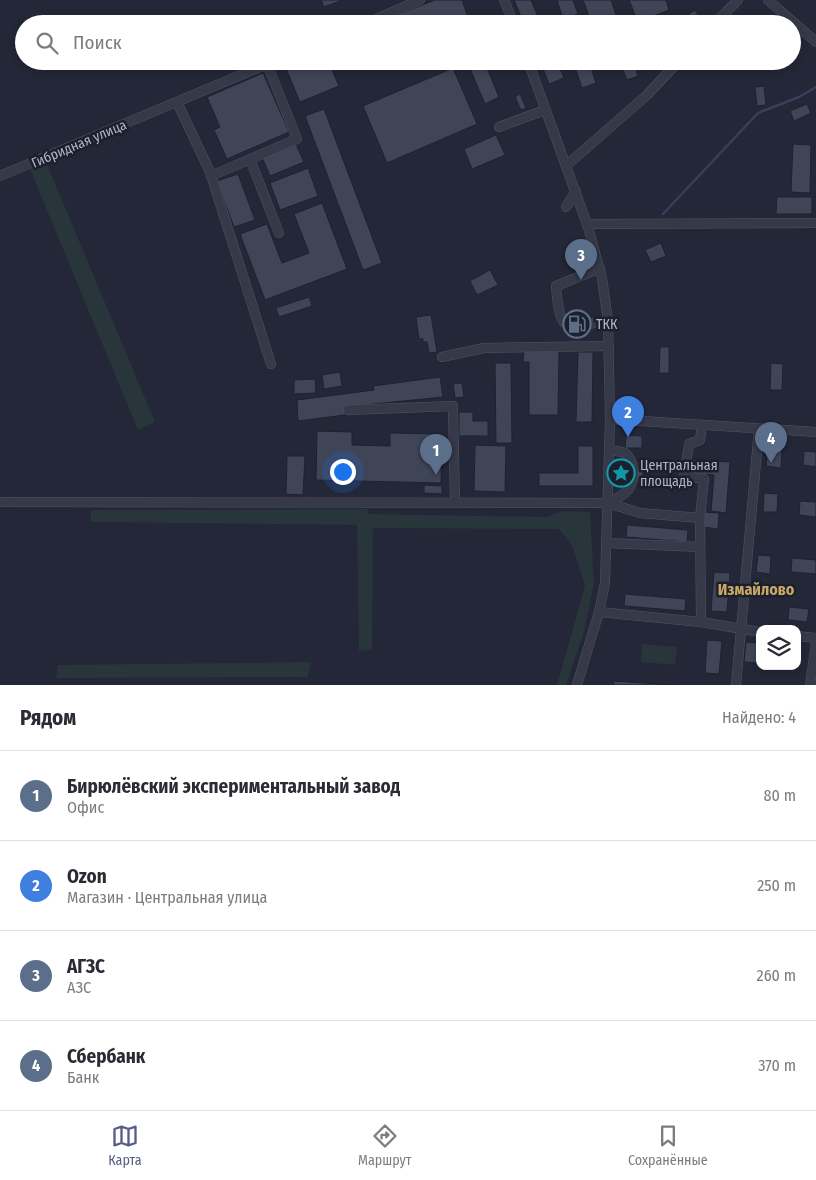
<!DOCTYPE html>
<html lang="ru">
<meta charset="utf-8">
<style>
body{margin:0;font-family:"Fira Sans Condensed",sans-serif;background:#f2f2f3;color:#2b2b33}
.controls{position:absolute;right:15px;bottom:15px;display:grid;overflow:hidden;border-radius:10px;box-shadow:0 2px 8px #0003}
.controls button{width:45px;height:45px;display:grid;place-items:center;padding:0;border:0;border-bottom:1px solid #e1e1e2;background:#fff;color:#2b2b33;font:25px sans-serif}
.you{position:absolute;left:342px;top:471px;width:18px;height:18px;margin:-12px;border:4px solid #fff;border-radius:50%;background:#1a73e8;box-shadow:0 0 0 8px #1a73e833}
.badge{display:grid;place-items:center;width:32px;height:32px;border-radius:50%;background:#575d87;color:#fff;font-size:16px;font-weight:700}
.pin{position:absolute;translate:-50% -41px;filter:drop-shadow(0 1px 2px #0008)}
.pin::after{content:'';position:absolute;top:26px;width:18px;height:15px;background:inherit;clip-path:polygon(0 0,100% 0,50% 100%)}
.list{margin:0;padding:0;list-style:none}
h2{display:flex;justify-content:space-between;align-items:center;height:65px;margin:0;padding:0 20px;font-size:21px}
h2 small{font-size:16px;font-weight:400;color:#7c7c81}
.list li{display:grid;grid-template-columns:32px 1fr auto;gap:15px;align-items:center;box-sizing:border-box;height:90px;padding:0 20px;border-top:1px solid #e1e1e2}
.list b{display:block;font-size:19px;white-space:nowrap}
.list p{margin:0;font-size:16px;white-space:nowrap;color:#7c7c81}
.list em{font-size:16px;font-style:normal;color:#7c7c81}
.icon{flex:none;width:28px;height:28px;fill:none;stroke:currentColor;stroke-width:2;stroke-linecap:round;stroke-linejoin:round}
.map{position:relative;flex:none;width:816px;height:685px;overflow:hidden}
.search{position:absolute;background:#fff;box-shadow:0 2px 8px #0003;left:15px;right:15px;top:15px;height:55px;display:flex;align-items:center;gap:12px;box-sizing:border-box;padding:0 18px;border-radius:28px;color:#7c7c81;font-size:19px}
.sheet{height:425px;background:#fff}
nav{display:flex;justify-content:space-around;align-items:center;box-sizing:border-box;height:70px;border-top:1px solid #e1e1e2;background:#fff;font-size:14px;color:#7c7c81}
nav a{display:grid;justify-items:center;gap:2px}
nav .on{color:#575d87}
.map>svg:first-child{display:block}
</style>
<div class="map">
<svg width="816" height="685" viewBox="0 0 816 685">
<rect width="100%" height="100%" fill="#232737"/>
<g fill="#28353b">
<path d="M46 162 155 422 138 430 30 169Z"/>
<path d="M368 509V514L547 517 563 511 590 512 594 584 584 632 566 685H557L585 586 572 545 559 529 373 528 372 650 359 651 357 525 91 522V510Z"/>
<path d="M642 644 677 647 675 665 641 662Z"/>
<path d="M311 662 308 677 56 678 58 665Z"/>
</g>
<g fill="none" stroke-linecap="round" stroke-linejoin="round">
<path stroke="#383f5d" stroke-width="2.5" d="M663 214 758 113 799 97 816 87"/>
</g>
<g fill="#3f4457" stroke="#1e212f">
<path d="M321 0H343L324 7Z"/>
<path d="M435 0H462L468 17 451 24H390L388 18Z"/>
<path d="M514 0H531L541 24H524Z"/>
<path d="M557 0H573L578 14 563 19Z"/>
<path d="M583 0H611L619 24H592Z"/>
<path d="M629 0H666L669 10 638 22Z"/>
<path d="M695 10 699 17 691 24H674Z"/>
<path d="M291 61H328L339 86 300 102 284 64Z"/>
<path d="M475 61H484L499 97 485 104 468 64Z"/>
<path d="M540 61H557L564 78 549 84Z"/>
<path d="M573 61H589L596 83 582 88Z"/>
<path d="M624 61H632L634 65 637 64 639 70 636 71 638 76 627 80 620 63Z"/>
<path d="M453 68 477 124 387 163 363 106Z"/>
<path d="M263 73 289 132 227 159 214 130 220 127 207 97Z"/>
<path d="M764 86 766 105 757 106 755 87Z"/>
<path d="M520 94 526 108 521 110 515 97Z"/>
<path d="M807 104 811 113 794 121 790 111Z"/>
<path d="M324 109 382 263 363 270 305 116Z"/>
<path d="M496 135 505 155 472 169 464 149Z"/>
<path d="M295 142 304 162 270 176 262 157Z"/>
<path d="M793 144 811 145 810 193 791 192Z"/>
<path d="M308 168 318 196 280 210 270 183Z"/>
<path d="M238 174 255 220 234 227 217 181Z"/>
<path d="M777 197H812V214H776Z"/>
<path d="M322 203 347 269 265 300 240 234 267 224 282 263 309 253 294 214Z"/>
<path d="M661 243 666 256 651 262 645 250Z"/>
<path d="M490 270 498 285 477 295 470 281Z"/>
<path d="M309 297 312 306 279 317 276 308Z"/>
<path d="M431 315 437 352 429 353 427 342H423V339H419L416 317Z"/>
<path d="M660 347H669V373H659Z"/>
<path d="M524 351H559L558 415H529V362H523Z"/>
<path d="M578 352H593L592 422H576Z"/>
<path d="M495 363H511L512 443H496Z"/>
<path d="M771 363 783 364 782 390H770Z"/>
<path d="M340 372 342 386 324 389 322 375Z"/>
<path d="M440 377 443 397 344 407 345 415 298 421 297 400 374 390 373 386Z"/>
<path d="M315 379 316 393 294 394V380Z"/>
<path d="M462 383 464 397 455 398 453 384Z"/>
<path d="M459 412H473V421H488V436H459Z"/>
<path d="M317 431 352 432V445L390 446V433L442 434 441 483 316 480Z"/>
<path d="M626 435 642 436V448H625Z"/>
<path d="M475 445 506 446 505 492 474 491Z"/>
<path d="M578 446H593V486H539V473H578Z"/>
<path d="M768 446 782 447 781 468 766 466Z"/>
<path d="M804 451 816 452V467L803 465Z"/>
<path d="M287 456H305L303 495 286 494Z"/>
<path d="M689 459 730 462 726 513 711 511 714 475 688 473Z"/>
<path d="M638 460H643V484L637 483Z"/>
<path d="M424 485 442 486V494L424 493Z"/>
<path d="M764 493 778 494 777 512H763Z"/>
<path d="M800 501 816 502V517L799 515Z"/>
<path d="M704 512 719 513 718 529 703 527Z"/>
<path d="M627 525 688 530 687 542 626 537Z"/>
<path d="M758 555 771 556 770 574 756 572Z"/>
<path d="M792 558 816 560V574L791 572Z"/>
<path d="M714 572 730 573 727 612 711 611Z"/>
<path d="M625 594 686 599 685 611 624 606Z"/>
<path d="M789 607 809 609 807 622 788 620Z"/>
<path d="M707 640 722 641 719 674 705 673Z"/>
<path d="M746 642 760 643 758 663 744 662Z"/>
<path d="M614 681 673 685H613Z"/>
</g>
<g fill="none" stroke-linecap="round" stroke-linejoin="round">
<g stroke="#515463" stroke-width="10">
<g id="minor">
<path d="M504 0 514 24"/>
<path d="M768 0 816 42"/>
<path d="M364 24 420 0"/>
<path d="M714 24 738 0"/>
<path d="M528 61 588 227 602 278 608 321 610 419 605 583 599 612 577 685"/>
<path d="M177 102 210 172 271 364"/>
<path d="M499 127 545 110"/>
<path d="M250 159 279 233"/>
<path d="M567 165 647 95 679 61"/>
<path d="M0 176 267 64 297 139 211 176"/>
<path d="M566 207 576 191"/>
<path d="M587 224 816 223"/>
<path d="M600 268 556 286C560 335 564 327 608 321"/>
<path d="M442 357 484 348 609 346"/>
<path d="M348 410 453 406 455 502"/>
<path d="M610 419 816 432"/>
<path d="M0 502 608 503 640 513 700 518 701 622 760 632"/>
<path d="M608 503C615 499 623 496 628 490 635 481 635 460 625 453 621 451 614 451 609 450"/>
<path d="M700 518 704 479 684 476 689 444 700 440 702 426"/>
<path d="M607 543 700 547"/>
<path d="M599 612 701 622"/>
<path d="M797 636 816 638"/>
<path d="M736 685 759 429"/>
<path d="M810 685 816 644"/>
</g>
</g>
<use href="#minor" stroke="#363948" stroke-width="9"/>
</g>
<defs>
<g id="fuel-ring" transform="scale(1.4375)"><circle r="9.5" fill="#1c1f2c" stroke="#5c6f8a" stroke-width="1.5"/><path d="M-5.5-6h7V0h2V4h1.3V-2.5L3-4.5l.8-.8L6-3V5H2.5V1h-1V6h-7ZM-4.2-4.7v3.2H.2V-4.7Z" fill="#5c6f8a"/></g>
<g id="sight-ring" transform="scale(1.4375)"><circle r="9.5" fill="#1c1f2c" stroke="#0f9aa8" stroke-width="1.5"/><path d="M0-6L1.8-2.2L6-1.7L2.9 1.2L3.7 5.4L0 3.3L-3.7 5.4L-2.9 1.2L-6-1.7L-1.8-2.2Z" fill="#0f9aa8"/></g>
</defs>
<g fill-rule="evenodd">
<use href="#fuel-ring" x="577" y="324"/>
<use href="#sight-ring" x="621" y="473"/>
</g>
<g text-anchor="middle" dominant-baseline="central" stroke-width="5" stroke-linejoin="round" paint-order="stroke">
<g font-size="14" fill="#b1b4c4" stroke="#1c1f2c">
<text transform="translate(79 144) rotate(-23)">Гибридная улица</text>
</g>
<g font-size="14" fill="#b1b4c4" stroke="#1c1f2c" text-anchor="start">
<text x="596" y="324">ТКК</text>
<text x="640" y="465">Центральная<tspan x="640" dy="16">площадь</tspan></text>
</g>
<g font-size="16" font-weight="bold" fill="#caa966" stroke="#1c1f2c">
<text x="756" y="589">Измайлово</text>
</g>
</g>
</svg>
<div class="controls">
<button><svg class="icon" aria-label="layers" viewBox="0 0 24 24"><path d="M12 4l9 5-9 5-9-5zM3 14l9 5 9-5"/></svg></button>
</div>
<div class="you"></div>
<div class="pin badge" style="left:436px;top:475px;background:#5c6f8a">1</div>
<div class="pin badge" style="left:628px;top:437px;background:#3f7fe0">2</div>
<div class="pin badge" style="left:581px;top:280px;background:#5c6f8a">3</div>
<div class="pin badge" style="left:771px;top:463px;background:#5c6f8a">4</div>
<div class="search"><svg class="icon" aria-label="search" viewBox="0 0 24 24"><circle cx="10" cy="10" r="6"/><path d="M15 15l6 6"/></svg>Поиск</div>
</div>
<section class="sheet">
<h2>Рядом<small>Найдено: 4</small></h2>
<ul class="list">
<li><span class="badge" style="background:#5c6f8a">1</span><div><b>Бирюлёвский экспериментальный завод</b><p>Офис</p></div><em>80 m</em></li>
<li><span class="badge" style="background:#3f7fe0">2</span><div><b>Ozon</b><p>Магазин · Центральная улица</p></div><em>250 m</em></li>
<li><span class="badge" style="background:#5c6f8a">3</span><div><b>АГЗС</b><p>АЗС</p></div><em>260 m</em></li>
<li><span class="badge" style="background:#5c6f8a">4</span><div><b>Сбербанк</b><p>Банк</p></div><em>370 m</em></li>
</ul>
</section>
<nav>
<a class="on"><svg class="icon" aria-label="map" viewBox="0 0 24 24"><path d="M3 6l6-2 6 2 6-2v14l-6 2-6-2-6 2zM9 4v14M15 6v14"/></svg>Карта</a>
<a><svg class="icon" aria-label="directions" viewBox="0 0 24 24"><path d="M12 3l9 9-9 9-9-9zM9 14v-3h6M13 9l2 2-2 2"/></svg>Маршрут</a>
<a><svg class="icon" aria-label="saved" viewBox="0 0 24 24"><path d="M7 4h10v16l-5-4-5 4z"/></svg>Сохранённые</a>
</nav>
